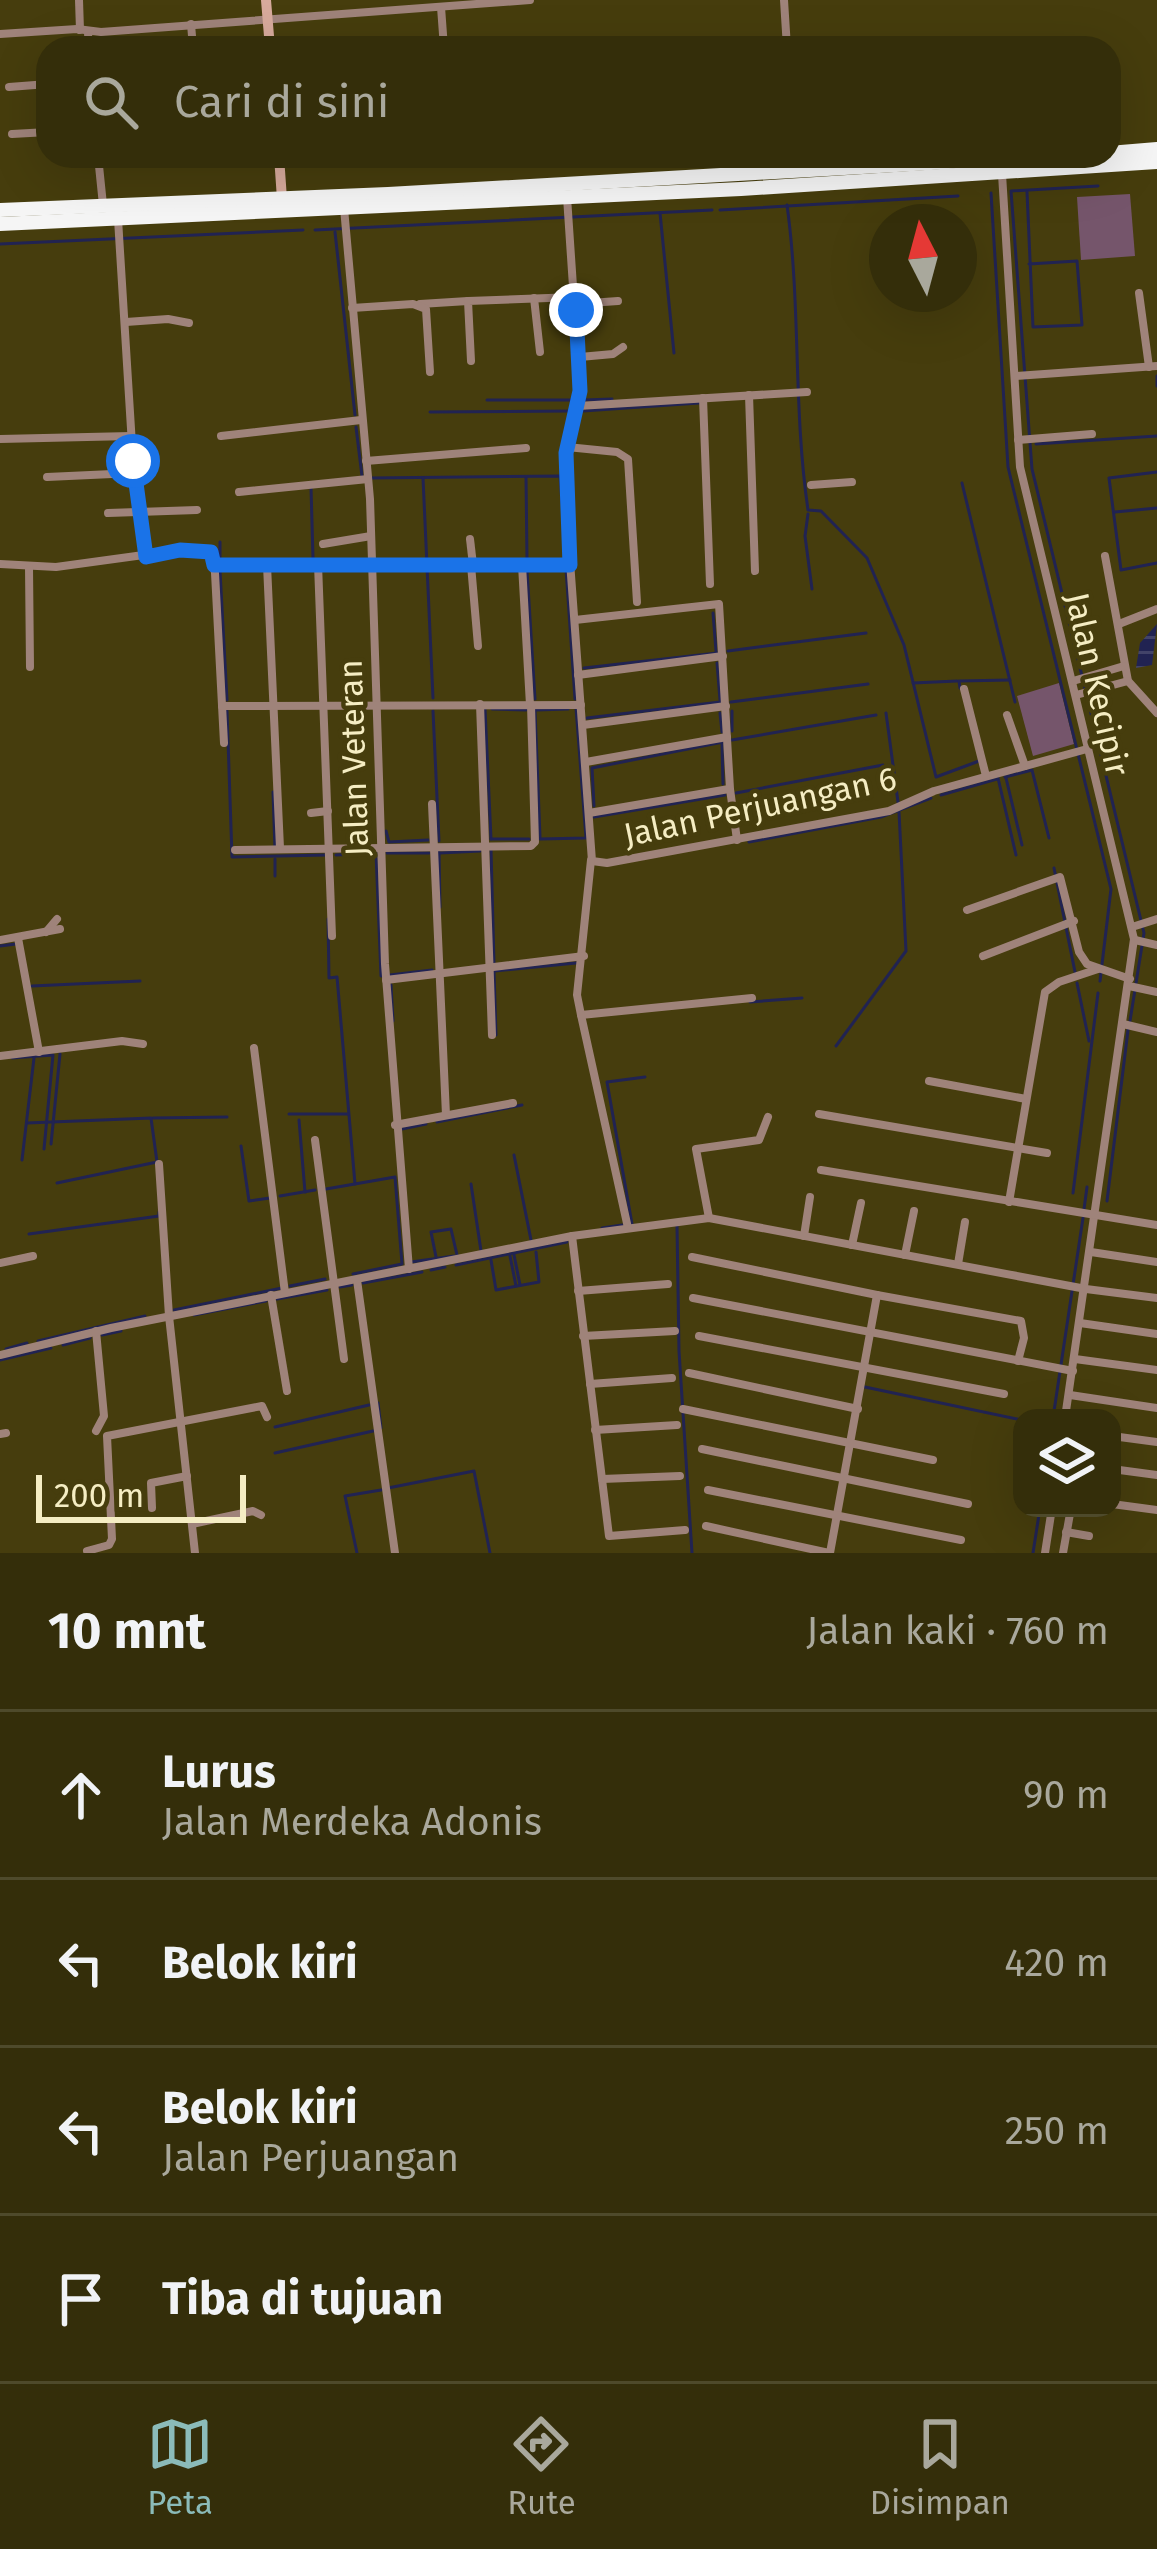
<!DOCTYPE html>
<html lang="id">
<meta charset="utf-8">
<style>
body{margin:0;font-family:"Fira Sans",sans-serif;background:#3f3a18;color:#f1f3f6}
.controls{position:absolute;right:36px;bottom:36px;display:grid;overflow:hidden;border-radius:24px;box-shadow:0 12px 48px #0002}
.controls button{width:108px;height:108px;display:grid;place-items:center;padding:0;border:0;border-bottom:3px solid #4e4a2b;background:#342e0a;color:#f1f3f6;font:60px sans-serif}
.compass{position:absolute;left:869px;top:204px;width:108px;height:108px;border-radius:50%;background:#342e0a;box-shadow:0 12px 48px #0002;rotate:354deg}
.scale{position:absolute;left:36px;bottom:30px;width:210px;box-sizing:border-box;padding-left:12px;border:6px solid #f5edc3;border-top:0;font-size:33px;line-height:42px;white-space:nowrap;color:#f5edc3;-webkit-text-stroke:9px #463d0d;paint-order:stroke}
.stop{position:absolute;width:36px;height:36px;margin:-27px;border:9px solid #1a73e8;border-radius:50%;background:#fff}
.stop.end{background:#1a73e8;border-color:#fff;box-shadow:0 3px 12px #0008}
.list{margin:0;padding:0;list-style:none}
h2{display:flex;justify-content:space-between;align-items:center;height:156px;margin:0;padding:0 48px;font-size:51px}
h2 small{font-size:39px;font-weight:400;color:#a9a89c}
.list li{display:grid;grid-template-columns:78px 1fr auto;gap:36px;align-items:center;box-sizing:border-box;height:168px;padding:0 48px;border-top:3px solid #4e4a2b}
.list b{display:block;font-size:45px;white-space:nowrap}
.list p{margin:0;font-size:39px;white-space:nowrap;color:#a9a89c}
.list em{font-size:39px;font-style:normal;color:#a9a89c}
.icon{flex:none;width:66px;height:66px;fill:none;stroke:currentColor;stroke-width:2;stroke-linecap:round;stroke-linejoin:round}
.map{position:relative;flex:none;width:1157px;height:1553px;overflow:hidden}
.search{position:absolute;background:#342e0a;box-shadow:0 12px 48px #0002;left:36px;right:36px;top:36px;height:132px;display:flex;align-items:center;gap:30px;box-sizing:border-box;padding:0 42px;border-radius:36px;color:#a9a89c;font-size:45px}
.sheet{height:828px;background:#342e0a}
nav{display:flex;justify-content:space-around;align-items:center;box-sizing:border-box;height:168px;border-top:3px solid #4e4a2b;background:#342e0a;font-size:33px;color:#a9a89c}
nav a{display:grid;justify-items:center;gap:6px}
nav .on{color:#8bbbb9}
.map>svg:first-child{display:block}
</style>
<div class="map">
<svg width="1157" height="1553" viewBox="0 0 1157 1553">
<defs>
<pattern id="water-rules" width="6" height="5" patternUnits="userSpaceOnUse" patternTransform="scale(3)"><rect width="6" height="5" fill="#212352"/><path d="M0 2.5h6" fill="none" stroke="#424369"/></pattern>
</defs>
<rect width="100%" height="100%" fill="#463d0d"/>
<g fill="#75556b">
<path d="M1130 194 1135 256 1081 260 1077 197Z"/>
<path d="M1059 683 1074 744 1033 756 1017 696Z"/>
</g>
<path fill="url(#water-rules)" d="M1157 624 1152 665 1136 668 1140 643Z"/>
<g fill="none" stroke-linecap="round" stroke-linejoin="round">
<g stroke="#212352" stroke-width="3">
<path d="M1098 186 1011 191 1032 469 1144 933 1130 1021"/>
<path d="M1027 192 1033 327 1082 325 1077 261 1029 264"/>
<path d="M991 193 1008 467 1111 889 1100 981"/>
<path d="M787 205C801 306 793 408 808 510L821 511 867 558 904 645 936 777 979 761"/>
<path d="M720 210 958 196"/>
<path d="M660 213 674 353"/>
<path d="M315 230 712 210"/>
<path d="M335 232 355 415"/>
<path d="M0 244 303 230"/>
<path d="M1157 376V386"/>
<path d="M487 400H573"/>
<path d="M585 400 612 399"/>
<path d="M583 411 699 403"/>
<path d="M430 412 571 411"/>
<path d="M356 427 362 476"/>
<path d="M1036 444 1157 436"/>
<path d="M1157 472 1109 478 1121 570 1157 563"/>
<path d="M526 477 527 559"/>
<path d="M370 478 560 476 562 503"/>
<path d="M423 478 433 698"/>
<path d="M962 483 1015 702"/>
<path d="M311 488 313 558"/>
<path d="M1115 512 1157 508"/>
<path d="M808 514 805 536 812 589"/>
<path d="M564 525 566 559"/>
<path d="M220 542V559"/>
<path d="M324 569H340"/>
<path d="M383 569 465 570"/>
<path d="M566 569 575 699"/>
<path d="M477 570 517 571"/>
<path d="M527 570 535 699"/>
<path d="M220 571 227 700"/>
<path d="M527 571 565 570"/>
<path d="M713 613 716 651"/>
<path d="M728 651 866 633"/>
<path d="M717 663 720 700"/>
<path d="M584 668 717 653"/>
<path d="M913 683 957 681"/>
<path d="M960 688 959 681 1010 680"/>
<path d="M731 702 868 684"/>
<path d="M485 709 491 839"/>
<path d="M492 709 526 710"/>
<path d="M535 710 540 837"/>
<path d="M536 710 568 709"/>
<path d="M227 711 232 857 327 855"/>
<path d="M433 711 439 841"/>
<path d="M732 711V731"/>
<path d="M720 713 722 732"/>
<path d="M886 713 898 802"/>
<path d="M587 718 720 702"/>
<path d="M732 740 876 715"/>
<path d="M722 744 723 784"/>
<path d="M1005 777 1032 770 1049 838"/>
<path d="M998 778 1016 855"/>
<path d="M1006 778 1022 845"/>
<path d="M273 792 275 850"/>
<path d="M736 793 883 765"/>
<path d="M941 795 997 779"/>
<path d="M594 806 592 768 723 742"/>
<path d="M594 817 725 795"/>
<path d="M386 831 389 842 428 840"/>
<path d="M491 839H529"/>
<path d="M540 839 586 838 576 708"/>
<path d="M749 842 881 817 931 798"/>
<path d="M491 850 494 963"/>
<path d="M439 852 440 907"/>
<path d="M376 853 381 976"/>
<path d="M387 853H429"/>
<path d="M440 853 480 851"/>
<path d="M336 855 376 853"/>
<path d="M275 859V876"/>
<path d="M1054 868 1075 972"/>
<path d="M328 919 329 978 337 977 355 1184"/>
<path d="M0 946 16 944"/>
<path d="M494 971 576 963"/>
<path d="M494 971 496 1035"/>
<path d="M390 975 432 970"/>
<path d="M1077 983 1089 1041"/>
<path d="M391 985 393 1021"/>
<path d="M32 986 140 981"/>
<path d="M750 1002 802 998"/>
<path d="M836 1046 906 951 899 812"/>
<path d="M12 1058 53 1055 44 1149"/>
<path d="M289 1114H348"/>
<path d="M153 1118 227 1117"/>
<path d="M299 1120 305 1192"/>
<path d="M437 1122 522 1105"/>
<path d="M27 1123 151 1118 157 1162 57 1183"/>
<path d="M402 1129 426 1124"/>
<path d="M51 1144 60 1054"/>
<path d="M241 1146 249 1201 270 1198"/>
<path d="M514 1155 531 1240"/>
<path d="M22 1160 34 1058"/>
<path d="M471 1184 481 1251"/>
<path d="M326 1189 395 1177 402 1264 353 1274"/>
<path d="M1073 1193 1098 993"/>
<path d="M280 1196 315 1190"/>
<path d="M1107 1201 1128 1030"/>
<path d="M1084 1209 1087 1187"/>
<path d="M632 1224 607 1082 645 1077"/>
<path d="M677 1225 679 1351 692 1553"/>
<path d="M602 1228 622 1225"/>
<path d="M29 1234 159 1216V1212"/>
<path d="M514 1255 520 1285"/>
<path d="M510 1256 516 1286"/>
<path d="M436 1257 431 1232 451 1229 457 1255"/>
<path d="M491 1260 496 1290 539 1282 536 1252"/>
<path d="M411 1262 454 1256"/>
<path d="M456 1265 567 1242"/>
<path d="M431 1270 445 1267"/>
<path d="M363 1283 422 1272"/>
<path d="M290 1286 325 1279"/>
<path d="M340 1287 352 1285"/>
<path d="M277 1299 327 1290"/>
<path d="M174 1310 282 1288"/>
<path d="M194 1315 266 1301"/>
<path d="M102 1335 121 1331"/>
<path d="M38 1341 145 1316"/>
<path d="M63 1345 90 1338"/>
<path d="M6 1349 27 1343"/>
<path d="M0 1360 51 1348"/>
<path d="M865 1387 1022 1420"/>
<path d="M378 1403 381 1428"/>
<path d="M1053 1418 1083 1218"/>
<path d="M275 1427 369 1405"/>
<path d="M275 1453 373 1431"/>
<path d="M388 1488 474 1471 490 1553"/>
<path d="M357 1553 345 1496 381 1490"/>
<path d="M1033 1553 1040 1508"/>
</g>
<g stroke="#9f837a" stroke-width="8">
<path d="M79 0 80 30"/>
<path d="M784 0 787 48"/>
<path d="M441 7 444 48"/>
<path d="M191 24 193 48"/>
<path d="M88 33 89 48"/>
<path d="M0 34 77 29 101 32 530 0"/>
<path d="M9 87 48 84"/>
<path d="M12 134 48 132"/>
<path d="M98 156 103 205"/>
<path d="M1002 174 1020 467 1134 939 1065 1418"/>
<path d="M567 197 580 391 566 453V507L592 861 607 863 889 811 934 791 1087 749"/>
<path d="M344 208 370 499 385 964 409 1269"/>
<path d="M118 219 133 461 145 558"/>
<path d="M1139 293 1149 367"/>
<path d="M534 298 540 352"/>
<path d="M420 304 468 301"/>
<path d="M576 304 618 301"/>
<path d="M352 308 413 304 426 309 430 372"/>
<path d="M126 322 168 319 189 323"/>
<path d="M580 357 613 354 623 347"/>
<path d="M471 361 468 301 575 297"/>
<path d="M1015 376 1157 366"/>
<path d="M749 395 755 571"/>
<path d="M703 398 710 584"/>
<path d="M578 406 807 392"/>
<path d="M221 436 361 420"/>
<path d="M0 439 131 436"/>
<path d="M1018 440 1092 434"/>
<path d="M567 447 617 452 628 459 637 602"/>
<path d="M366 461 526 448"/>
<path d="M47 477 134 473"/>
<path d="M811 485 852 482"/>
<path d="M239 492 368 479"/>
<path d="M108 513 197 510"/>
<path d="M470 539 473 565"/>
<path d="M323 544 371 536"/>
<path d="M1105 556 1128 681 1157 713"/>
<path d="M0 564 56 567 180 550 211 552 215 573 224 743"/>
<path d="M318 564 332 936"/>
<path d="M215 565H570"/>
<path d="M267 565 280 848"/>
<path d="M471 565 478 646"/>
<path d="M522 565 530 705"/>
<path d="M29 567 30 667"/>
<path d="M575 620 719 604 730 789 737 840"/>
<path d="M1119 624 1157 609"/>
<path d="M578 675 723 656"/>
<path d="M1073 681 1124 666"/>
<path d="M964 689 986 776"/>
<path d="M1076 695 1128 681"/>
<path d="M480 704 492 1035"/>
<path d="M222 706 581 705"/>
<path d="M1007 715 1025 766"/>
<path d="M583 725 726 706"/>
<path d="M586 762 727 737"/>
<path d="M432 804 446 1115"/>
<path d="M311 813 328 811"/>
<path d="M589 813 729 789"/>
<path d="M235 850 531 846 535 842 531 705"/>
<path d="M591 860 577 995 581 1015 752 998"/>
<path d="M967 910 1060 877 1079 952 1087 964 1130 979"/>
<path d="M1132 927 1157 919"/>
<path d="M46 932 57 919"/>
<path d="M18 938 39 1052"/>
<path d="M0 940 60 929"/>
<path d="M1135 940 1157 945"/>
<path d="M983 956 1074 921"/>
<path d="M386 980 584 956"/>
<path d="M1129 986 1157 992"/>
<path d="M581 1015 628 1228"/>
<path d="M1123 1024 1157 1032"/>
<path d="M254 1048 285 1293"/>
<path d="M0 1056 122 1041 143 1044"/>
<path d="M929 1081 1026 1099"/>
<path d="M819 1114 1047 1153"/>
<path d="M395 1125 513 1103"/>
<path d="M315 1140 344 1359"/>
<path d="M159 1164 169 1316 195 1553"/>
<path d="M821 1170 1157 1225"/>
<path d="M1009 1202 1045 992 1059 982 1098 969"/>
<path d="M709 1218 696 1149 759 1140 768 1117"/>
<path d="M804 1236 810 1197"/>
<path d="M852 1245 861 1203"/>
<path d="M1091 1252 1157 1262"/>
<path d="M905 1255 914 1211"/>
<path d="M692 1257 877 1295 830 1553"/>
<path d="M0 1263 33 1256"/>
<path d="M958 1264 965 1222"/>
<path d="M357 1280 395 1553"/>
<path d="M578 1291 668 1284"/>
<path d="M271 1295 287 1391"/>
<path d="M877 1295 1021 1321 1024 1338 1018 1361"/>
<path d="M693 1298 1073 1371"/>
<path d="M1080 1323 1157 1334"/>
<path d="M96 1331 104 1416 96 1431"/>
<path d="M583 1336 675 1331"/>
<path d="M699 1336 1004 1394"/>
<path d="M0 1355 111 1328 572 1236"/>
<path d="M1075 1359 1157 1370"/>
<path d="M689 1373 858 1409"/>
<path d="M590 1384 672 1378"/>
<path d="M1070 1395 1157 1408"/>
<path d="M683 1409 933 1460"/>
<path d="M595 1430 677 1425"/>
<path d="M0 1434 6 1433"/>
<path d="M1112 1436 1157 1442"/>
<path d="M702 1449 968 1504"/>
<path d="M1112 1469 1157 1475"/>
<path d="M602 1479 680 1476"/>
<path d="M708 1490 961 1540"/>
<path d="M1112 1504 1157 1510"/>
<path d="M152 1508 151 1483 187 1476"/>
<path d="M192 1524 253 1511 261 1515"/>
<path d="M706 1526 829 1553"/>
<path d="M685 1530 609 1536 572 1236 709 1218 1086 1289 1157 1298"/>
<path d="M1066 1532 1089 1536"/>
<path d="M87 1551 109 1545 112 1539 107 1436 262 1406 267 1417"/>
<path d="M1045 1553 1052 1508"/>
<path d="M1063 1553 1071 1508"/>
</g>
<g stroke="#d7aa9c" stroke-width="10">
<path d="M266 0 270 48"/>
<path d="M279 156 282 199"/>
</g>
<g stroke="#f5f5f5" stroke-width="14">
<path d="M1109 153 1157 149"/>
<path d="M0 210 388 194 1054 156"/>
<path d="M0 224 741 189 1157 162"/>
</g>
</g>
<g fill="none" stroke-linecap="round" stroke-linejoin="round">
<path stroke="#1a73e8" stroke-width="15" d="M133 461 146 557 180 550 211 552 214 565H570L566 453 580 391 576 310"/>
</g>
<g text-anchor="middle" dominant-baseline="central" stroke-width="9" stroke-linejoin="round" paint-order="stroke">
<g font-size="33" fill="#f5edc3" stroke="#463d0d">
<text transform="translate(1097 684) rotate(77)">Jalan Kecipir</text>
<text transform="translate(354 758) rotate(-92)">Jalan Veteran</text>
<text transform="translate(760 807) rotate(-12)">Jalan Perjuangan 6</text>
</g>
</g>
</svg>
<div class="controls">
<button><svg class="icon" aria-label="layers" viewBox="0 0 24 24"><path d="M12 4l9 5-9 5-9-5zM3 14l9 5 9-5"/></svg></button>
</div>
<svg class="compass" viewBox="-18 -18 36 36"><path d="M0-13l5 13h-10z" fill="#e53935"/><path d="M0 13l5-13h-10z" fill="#a9a89c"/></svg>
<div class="scale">200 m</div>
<div class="stop" style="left:133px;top:461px"></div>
<div class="stop end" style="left:576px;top:310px"></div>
<div class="search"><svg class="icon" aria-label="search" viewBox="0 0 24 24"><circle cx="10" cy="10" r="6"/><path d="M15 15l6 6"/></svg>Cari di sini</div>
</div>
<section class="sheet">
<h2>10 mnt<small>Jalan kaki · 760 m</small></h2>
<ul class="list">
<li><svg class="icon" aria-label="ahead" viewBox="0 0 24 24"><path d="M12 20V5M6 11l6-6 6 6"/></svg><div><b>Lurus</b><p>Jalan Merdeka Adonis</p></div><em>90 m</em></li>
<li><svg class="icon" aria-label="left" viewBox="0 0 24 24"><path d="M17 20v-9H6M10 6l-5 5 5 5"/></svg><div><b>Belok kiri</b></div><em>420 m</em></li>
<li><svg class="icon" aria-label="left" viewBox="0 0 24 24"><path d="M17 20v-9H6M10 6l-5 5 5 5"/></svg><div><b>Belok kiri</b><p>Jalan Perjuangan</p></div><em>250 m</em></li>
<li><svg class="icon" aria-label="arrive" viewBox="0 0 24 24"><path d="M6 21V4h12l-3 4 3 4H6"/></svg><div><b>Tiba di tujuan</b></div></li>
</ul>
</section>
<nav>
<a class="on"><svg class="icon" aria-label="map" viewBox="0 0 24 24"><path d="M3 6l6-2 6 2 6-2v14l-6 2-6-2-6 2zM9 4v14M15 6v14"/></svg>Peta</a>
<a><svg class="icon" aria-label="directions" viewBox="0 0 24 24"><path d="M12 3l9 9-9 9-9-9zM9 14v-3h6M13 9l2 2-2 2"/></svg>Rute</a>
<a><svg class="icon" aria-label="saved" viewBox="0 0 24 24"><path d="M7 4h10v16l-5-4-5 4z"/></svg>Disimpan</a>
</nav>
